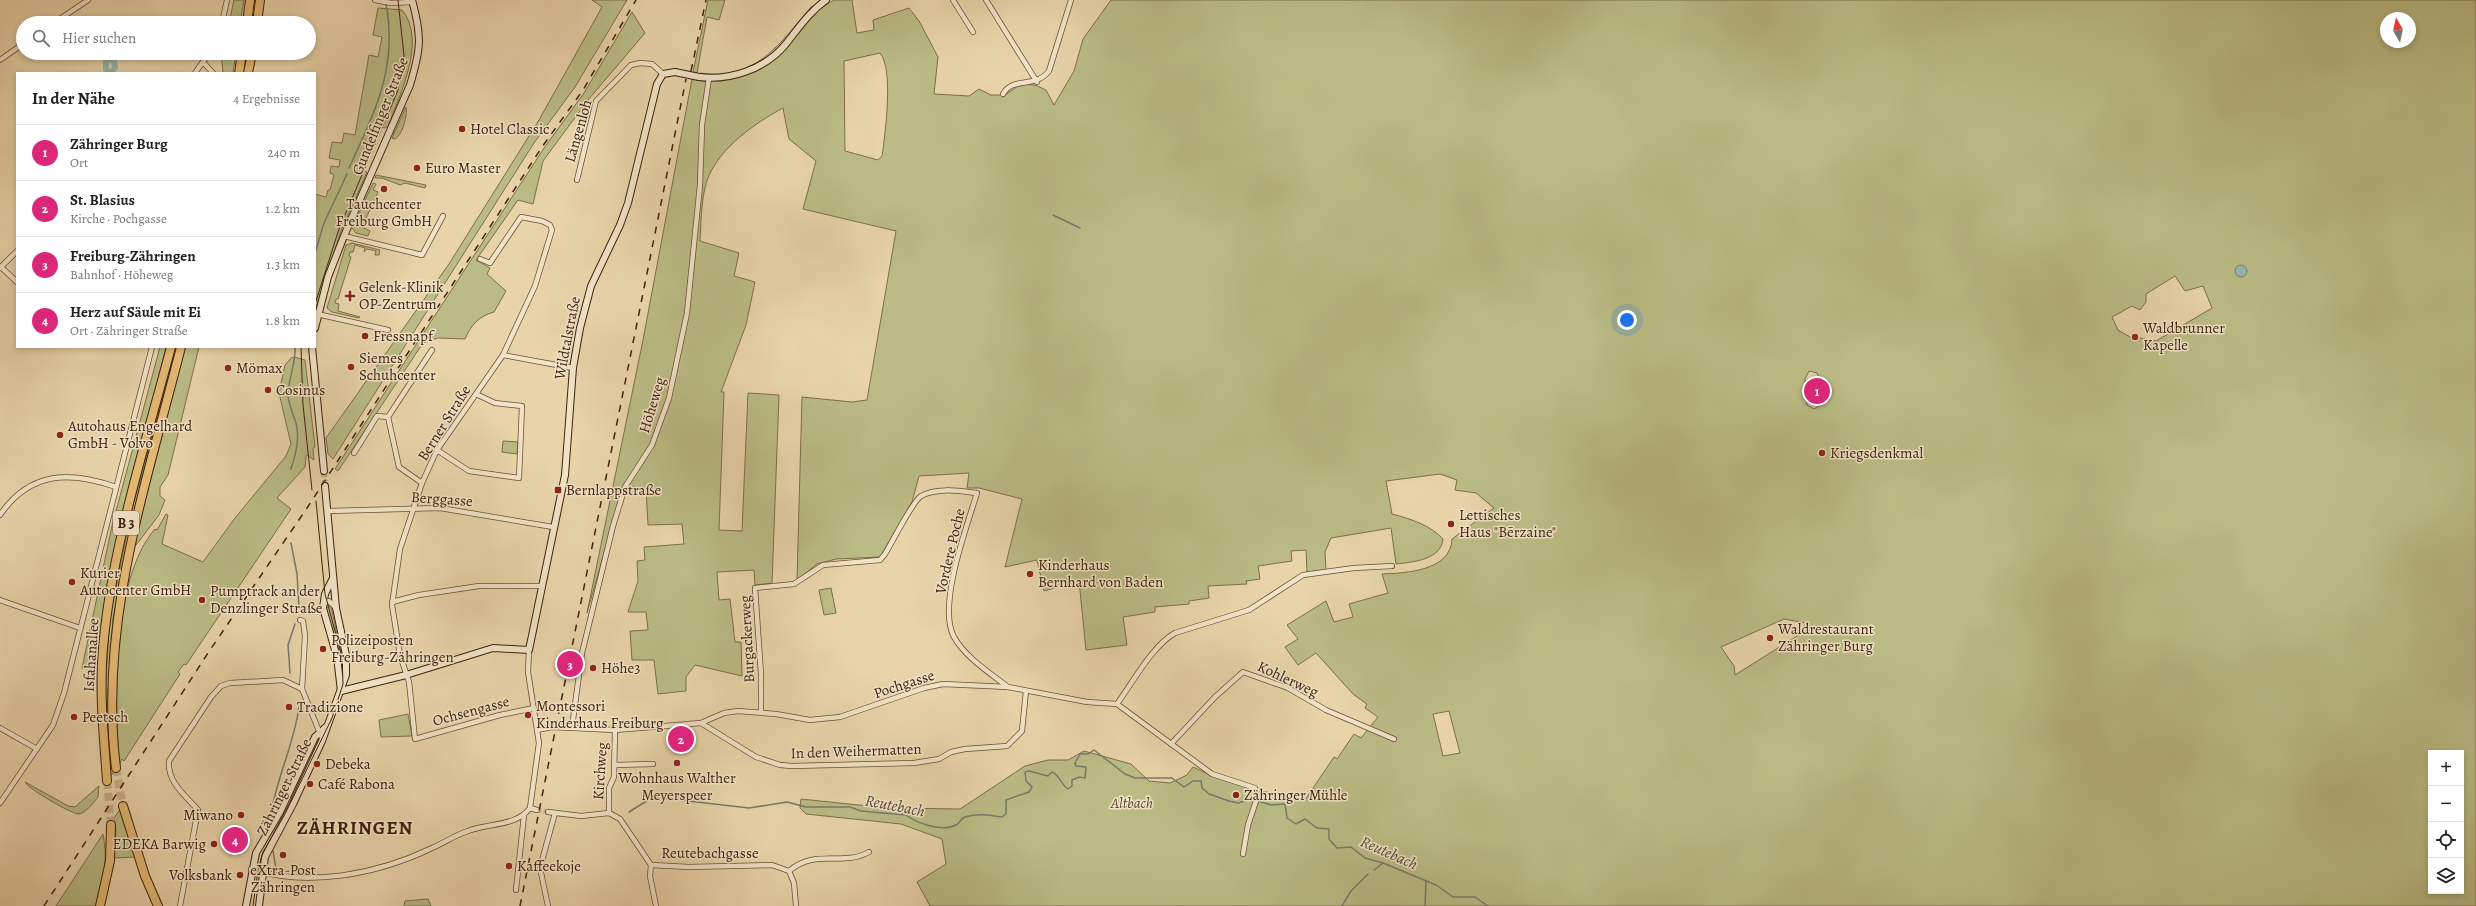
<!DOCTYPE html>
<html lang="de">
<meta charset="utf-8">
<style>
body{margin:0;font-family:Alegreya,serif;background:#f6f6f6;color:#222}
.controls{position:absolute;right:12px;bottom:12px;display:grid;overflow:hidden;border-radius:0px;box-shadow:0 2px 6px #0003}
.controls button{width:36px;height:36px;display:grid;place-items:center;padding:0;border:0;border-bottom:1px solid #e0e0e0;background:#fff;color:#222;font:20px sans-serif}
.compass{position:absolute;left:2380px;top:12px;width:36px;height:36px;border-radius:50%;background:#fff;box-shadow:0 2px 6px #0003;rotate:351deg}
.you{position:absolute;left:1627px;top:320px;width:14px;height:14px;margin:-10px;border:3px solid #fff;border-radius:50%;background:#1a73e8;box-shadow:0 0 0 6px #1a73e833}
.badge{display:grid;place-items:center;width:26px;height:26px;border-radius:50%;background:#db2777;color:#fff;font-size:13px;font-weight:700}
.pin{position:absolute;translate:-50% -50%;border:2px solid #fff;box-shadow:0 1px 4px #0006}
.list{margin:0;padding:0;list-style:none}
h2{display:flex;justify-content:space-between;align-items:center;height:52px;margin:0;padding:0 16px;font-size:17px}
h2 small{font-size:13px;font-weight:400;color:#767676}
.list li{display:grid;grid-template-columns:26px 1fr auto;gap:12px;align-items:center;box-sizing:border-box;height:56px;padding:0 16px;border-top:1px solid #e0e0e0}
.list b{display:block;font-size:15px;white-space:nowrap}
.list p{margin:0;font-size:13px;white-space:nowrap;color:#767676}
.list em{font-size:13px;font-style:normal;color:#767676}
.icon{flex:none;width:22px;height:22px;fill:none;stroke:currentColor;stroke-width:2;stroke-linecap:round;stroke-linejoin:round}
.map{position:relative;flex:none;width:2476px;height:906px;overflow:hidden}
.search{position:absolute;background:#fff;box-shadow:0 2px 6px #0003;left:16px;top:16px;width:300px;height:44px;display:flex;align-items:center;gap:10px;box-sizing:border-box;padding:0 14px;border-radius:22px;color:#767676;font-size:15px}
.panel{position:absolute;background:#fff;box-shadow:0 2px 6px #0003;left:16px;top:72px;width:300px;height:276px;border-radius:0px}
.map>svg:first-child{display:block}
</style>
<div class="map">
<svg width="2476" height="906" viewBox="0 0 2476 906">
<rect width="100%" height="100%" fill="#e9d4a9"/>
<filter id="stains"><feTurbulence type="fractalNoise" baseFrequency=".005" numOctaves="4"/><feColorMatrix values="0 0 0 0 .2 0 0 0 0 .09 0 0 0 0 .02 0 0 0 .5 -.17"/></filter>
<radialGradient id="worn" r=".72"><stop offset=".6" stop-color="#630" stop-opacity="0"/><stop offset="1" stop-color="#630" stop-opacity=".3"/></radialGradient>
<g fill="#bbbc85" stroke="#7d6e4a" fill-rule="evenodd">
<path d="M234 0H244L240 23H229Z"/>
<path d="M592 0H627L575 87 534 143 333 459 328 454 326 438 449 264 539 120 602 7Z"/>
<path d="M708 0H725L719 20 707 17 697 73 693 72Z"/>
<path d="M834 0H852L857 33 874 30 873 20 909 8 919 21 938 57 934 94 969 96 979 89 991 95H1005L1021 84 1035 85 1046 90 1054 105 1074 71 1083 39 1111 0H2476V906H930L917 882 946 864 942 839 901 824 806 814 800 808 801 799 888 808 960 809 1025 766 1048 760H1068L1084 751 1131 764 1149 781 1170 783 1187 775 1193 767 1217 778 1252 789 1305 800 1334 757 1337 759 1354 734 1361 738 1378 717 1365 708 1367 704 1353 694 1316 653 1298 665 1285 647 1298 639 1287 625 1326 601 1334 622 1353 617 1349 604 1388 593 1382 574C1406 573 1451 571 1452 539L1494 508 1476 493 1455 490 1457 480 1440 474 1386 481 1392 514C1411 519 1430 525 1443 539 1441 560 1413 562 1396 564L1391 528 1331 538 1325 552 1326 570 1307 572 1306 550 1291 551 1292 561 1258 566 1260 579 1246 581 1247 584 1208 586 1209 598 1189 601V604L1155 607V612L1123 617 1127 645 1086 650 1079 581 1044 591 1037 560 1005 567 1022 499 979 488H967L969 473 919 476 912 502 880 557 836 559 817 564 797 580 802 397 852 402 867 400 896 231 803 209 816 161 789 139 783 108C753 124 712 153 705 188 701 205 701 224 700 241L739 253 734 276 755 282 746 325 721 392H724L719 530 742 531 748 393 779 395 772 583 755 585 754 570 717 572 719 600 730 599 735 642H741L742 676 695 665 686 677V691L658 694 654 660H632L630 631 648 630 646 612H628L638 581 637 561 645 560 644 547 684 544 682 524 648 525 646 488 623 486 587 613 643 340 692 79 698 80 700 73C756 82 780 43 812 6L818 10ZM2386 18H2410V42H2386ZM880 53C894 69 885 135 882 156L878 160 845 151 844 61ZM2175 276 2185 291 2203 286 2212 308 2156 341 2140 338 2137 341 2118 330 2112 317 2132 306 2140 310 2146 302V294ZM1809 371 1817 373 1822 385 1826 386 1828 394 1824 402 1814 409 1807 405 1805 379ZM1784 619 1806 623 1797 636 1735 675 1734 666 1721 647ZM1449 711 1460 753 1443 756 1433 714ZM2431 753H2461V891H2431Z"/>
<path d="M378 8 402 10C427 40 400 95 388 126L385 128 376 126 361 164 360 169 367 172 341 231 315 310V194L326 197 328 190H330L334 175 330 173 331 166 339 167 340 160 329 158 332 142 342 143 344 133 355 135 369 55 378 57 382 37 373 35Z"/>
<path d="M632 12 645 33 588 100 543 161 533 204 518 200 476 260 490 268 487 274 506 291 494 312C479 316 471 325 465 339L438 338 423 343 338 471 335 469 544 148 584 93Z"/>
<path d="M221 53H236L233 73H223Z"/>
<path d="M406 107C408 114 402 138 394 139L392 138Z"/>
<path d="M376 175 426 185 425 188 405 183 400 185 382 178H375Z"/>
<path d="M373 183 376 184 373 190 378 192 362 227 370 231 368 236 356 233 352 228Z"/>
<path d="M352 243 380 250 379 255H375L376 251 367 249 364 252 365 248 355 245 353 252H350L349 256 351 257 338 299H336L335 303 339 304 338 311 360 317 359 318 332 312 327 308 346 245Z"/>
<path d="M160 347H166L108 586 97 670 82 668 112 526Z"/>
<path d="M185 347H199L168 475 160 487V496L165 500 159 515 136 545 134 544Z"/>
<path d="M294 357 305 360 315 447 313 448 314 460 307 455 306 457 305 467 277 498 291 509 186 665 184 664 178 672 180 674 124 761 122 759 119 765C115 699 111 580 155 529L157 530 166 514 168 515 162 544 203 562 235 518 286 456 291 444 279 393 285 365 291 358Z"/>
<path d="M173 358 132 520 113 619 108 692 113 773 110 777 105 691 110 617 131 513Z"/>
<path d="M503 441 518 442 517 454 502 452Z"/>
<path d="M831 588 836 613 824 615 819 590Z"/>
<path d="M331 606 345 673H342V676L325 608Z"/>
<path d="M408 714 412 736 381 737 379 720Z"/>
<path d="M25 782 68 806 75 807 99 786 98 797C94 802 86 813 79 814 71 814 27 788 25 782Z"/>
<path d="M121 808 135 857 114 858 116 830 114 818Z"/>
<path d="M103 834C108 859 104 883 95 906H56Z"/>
<path d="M428 899 431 906H404L405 901Z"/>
</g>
<circle fill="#98b8ad" stroke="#747b6d" cx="2241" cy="271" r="6"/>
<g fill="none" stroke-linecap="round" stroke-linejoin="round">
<g stroke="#747b6d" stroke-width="1.5">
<path d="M349 168C375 111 398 68 386 4"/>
<path d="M1053 215 1080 228"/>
<path d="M315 253 324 223 347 174"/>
<path d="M291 469C296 453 300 439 296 423 293 414 289 405 288 396 288 379 296 364 295 347"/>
<path d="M291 543 297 574 299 608"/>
<path d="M290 673 288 645 295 624"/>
<path d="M629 812 653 797 749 808 787 802 806 807H850L861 811 906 815C918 824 943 832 956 825 960 823 961 818 965 817 978 813 989 815 1002 817L1006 814V800L1029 792 1032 787 1026 781 1025 772 1029 771 1048 776 1052 772C1060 775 1061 785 1068 789L1072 786V780L1079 777 1085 778 1086 767 1076 766 1075 763 1080 754H1088L1094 750 1125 774 1135 778H1172L1184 787 1193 781H1201L1202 788 1209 794 1229 801 1238 803 1252 799 1271 805 1285 804 1287 818 1296 824 1305 819 1317 828 1329 829V839L1337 848 1351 847 1365 858 1383 863 1436 885 1453 897H1475L1488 906"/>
<path d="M270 820C275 780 294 746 299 707"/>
<path d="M273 851 276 869"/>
<path d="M1374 870 1383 863"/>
<path d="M1342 906 1351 891 1368 874"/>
<path d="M1425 906 1426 881"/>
</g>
<path stroke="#98b8ad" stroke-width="6" d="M106 69V60L114 59 115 68 111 72 108 71"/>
<path stroke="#c7b08a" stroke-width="4.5" stroke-dasharray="4.5 2" stroke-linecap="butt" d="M537 810 548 812"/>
<path stroke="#c7b08a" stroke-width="6" stroke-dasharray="6 3" stroke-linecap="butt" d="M324 471 325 486"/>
<g stroke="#c7b08a" stroke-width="8" stroke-dasharray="8 4" stroke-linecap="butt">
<path d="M116 768 123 806"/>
<path d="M107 781 111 825"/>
</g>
<g stroke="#6a4d35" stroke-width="6">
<g id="street">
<path d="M375 0 391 3 413 2"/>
<path d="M953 0 973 32"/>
<path d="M986 0 1037 82"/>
<path d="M54 23 88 0"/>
<path d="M222 23 227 0"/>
<path d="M0 60 23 44"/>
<path d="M203 62 213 73"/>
<path d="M195 73 209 53"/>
<path d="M1003 94C1013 76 1035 89 1049 71L1071 0"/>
<path d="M577 180 596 101 631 65 640 63 652 64 663 74"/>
<path d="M344 236 422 255 443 216"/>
<path d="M480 259 490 263 521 217 542 221 550 225 552 230 535 286 503 355 573 368"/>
<path d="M1 267 17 282"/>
<path d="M0 268 17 251"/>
<path d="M317 314 388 330"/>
<path d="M503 355 437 450 422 483 400 549 392 605 400 655 409 682 415 739 500 715 534 708"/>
<path d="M437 450 469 471 519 478 522 406 495 403 476 394"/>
<path d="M354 453 377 416 388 417"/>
<path d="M422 483 399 467 388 417 432 350"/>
<path d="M328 511 440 508 553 527"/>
<path d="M0 515C30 471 70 471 116 487"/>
<path d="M0 600 80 628"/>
<path d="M392 602 419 595 479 586H541"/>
<path d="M323 604 329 601 336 608"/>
<path d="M300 620 303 621 305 636 302 689 321 736"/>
<path d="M1117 704C1133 682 1153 645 1175 633L1249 610 1303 575 1354 568 1392 566"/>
<path d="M761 712V674L755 588 794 584 823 565 880 560 885 554C892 543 912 502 921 496 937 487 960 491 977 493 967 526 937 606 954 637 965 657 990 673 1008 687"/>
<path d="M701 723 756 757 780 765 792 766 914 763 939 759 951 752 965 749 1007 746 1022 731 1026 691"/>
<path d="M572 727 582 653 613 526 625 487 652 445 669 398 687 313 700 185 702 125 709 78"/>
<path d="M0 728 37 749"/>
<path d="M537 730 552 727 615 730 701 723 724 713 738 711 776 714 810 720 840 717 924 688 943 684 1008 687 1087 702 1117 704 1212 774 1255 788 1258 795 1248 825 1243 854"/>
<path d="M1171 744 1215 697 1243 672 1288 688 1326 710 1394 739"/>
<path d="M615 765 653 764"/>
<path d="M0 803 53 725 64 693 152 347"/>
<path d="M530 808 537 810"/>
<path d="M548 812 581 816 609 813 620 819 651 865"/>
<path d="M609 813V788L614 777 615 730"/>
<path d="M651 865 689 867 772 865 789 871C816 848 842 867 869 852"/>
<path d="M651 865 650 876 656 906"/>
<path d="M251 869C308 888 378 874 432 848 444 843 455 835 468 831 487 823 516 827 530 808L539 743 528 672 529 650"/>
<path d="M789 871 794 883 796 906"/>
<path d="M516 890 524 815"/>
<path d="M180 906 198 810C185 795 167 782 169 761L211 697 221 686 230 683 283 680 302 689"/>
<path d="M548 906 540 868 555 813"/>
</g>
</g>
<g stroke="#3f200e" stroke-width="8">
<g id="secondary">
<path d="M699 77C730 81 765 69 785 45 798 29 809 12 826 0"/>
<path d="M315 328 328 277 344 236 410 85C421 49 422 36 412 0"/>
<path d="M312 347 324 471"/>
<path d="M333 578 325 594 323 608 337 657 341 691"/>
<path d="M341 691 406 675 493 648 529 650 565 475 573 368 580 328 591 286 620 225 628 203 657 84 663 74 675 72"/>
<path d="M246 906 256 853 280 812 315 737 326 727"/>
<path d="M259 906 265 857 293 804 322 741 346 675V655L336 608 325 486"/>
</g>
</g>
<g stroke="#3f200e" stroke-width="10">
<g id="highway">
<path d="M247 23 250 0"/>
<path d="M257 23 260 0"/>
<path d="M239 73 242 53"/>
<path d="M248 73 252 53"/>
<path d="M116 768C98 624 146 485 181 347"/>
<path d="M107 781C104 737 99 692 103 648 112 546 145 446 171 347"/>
<path d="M123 806 145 876 158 906"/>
<path d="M100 906 110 861 111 825"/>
</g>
</g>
<use href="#street" stroke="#f1e3c7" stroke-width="4.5"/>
<use href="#secondary" stroke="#f1e3c7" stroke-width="6"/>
<use href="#highway" stroke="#e4ba74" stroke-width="8"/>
<g stroke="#3f200e" stroke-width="1">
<path d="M315 304 339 229 398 90 404 56 398 0"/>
<path d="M301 347 303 405 312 490"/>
<path d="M253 906 258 870 263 852 284 816 332 718 343 684 342 657 325 594 316 501"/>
</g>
<g stroke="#3f200e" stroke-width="1.5" stroke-dasharray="7 7" stroke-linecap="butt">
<path d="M691 71 706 0"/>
<path d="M44 906 208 653 307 508 542 147 583 90 636 0"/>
<path d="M520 906 686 79"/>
</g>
<g stroke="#3f200e" stroke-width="8" stroke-linecap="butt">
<path id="secondary-bridge" d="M675 72 699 77"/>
</g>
<use href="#secondary-bridge" stroke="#f1e3c7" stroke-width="6"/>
</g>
<g fill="#8f2418" stroke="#f1e3c7" stroke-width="1.5">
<circle cx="462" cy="129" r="4"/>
<circle cx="417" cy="168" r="4"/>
<circle cx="384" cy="189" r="4"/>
<path d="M348 290h4v4h4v4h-4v4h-4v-4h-4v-4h4z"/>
<circle cx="365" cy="336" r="4"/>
<circle cx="2135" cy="337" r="4"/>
<circle cx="351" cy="367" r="4"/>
<circle cx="228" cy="368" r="4"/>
<circle cx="268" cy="390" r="4"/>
<circle cx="60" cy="435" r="4"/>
<circle cx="1822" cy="453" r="4"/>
<rect x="554" y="486" width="8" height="8" rx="2"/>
<circle cx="1451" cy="524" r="4"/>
<circle cx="1030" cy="574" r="4"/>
<circle cx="72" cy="582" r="4"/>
<circle cx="202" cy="600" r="4"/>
<circle cx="1770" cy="638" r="4"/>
<circle cx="323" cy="649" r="4"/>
<circle cx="593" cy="668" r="4"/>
<circle cx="289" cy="707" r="4"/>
<circle cx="528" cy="715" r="4"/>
<circle cx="74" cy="717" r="4"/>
<circle cx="677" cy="763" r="4"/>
<circle cx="317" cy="764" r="4"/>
<circle cx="310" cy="784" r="4"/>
<circle cx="1236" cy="795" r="4"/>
<circle cx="241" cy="815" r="4"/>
<circle cx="214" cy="844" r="4"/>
<circle cx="283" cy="855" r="4"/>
<circle cx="509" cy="866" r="4"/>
<circle cx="240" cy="875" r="4"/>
</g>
<g text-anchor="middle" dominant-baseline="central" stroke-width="3" stroke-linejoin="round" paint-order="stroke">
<rect fill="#f1e3c7" stroke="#745a46" stroke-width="1" x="113" y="511" width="26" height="24" rx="3"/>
<g font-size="14" font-weight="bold" fill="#3f200e">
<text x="126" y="523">B 3</text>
</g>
<g font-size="15" fill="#3f200e" stroke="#f1e3c7">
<text transform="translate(380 116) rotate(-68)">Gundelfinger Straße</text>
<text transform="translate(578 131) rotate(-74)">Längenloh</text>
<text transform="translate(567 338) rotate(-79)">Wildtalstraße</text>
<text transform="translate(652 405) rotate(-73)">Höheweg</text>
<text transform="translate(444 423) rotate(-58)">Berner Straße</text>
<text transform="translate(442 499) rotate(4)">Berggasse</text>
<text transform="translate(950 551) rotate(-77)">Vordere Poche</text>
<text transform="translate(747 639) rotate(-93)">Burgackerweg</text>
<text transform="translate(91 655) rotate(-86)">Isfahanallee</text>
<text transform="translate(1288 679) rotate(25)">Kohlerweg</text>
<text transform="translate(904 684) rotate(-18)">Pochgasse</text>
<text transform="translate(471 711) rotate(-15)">Ochsengasse</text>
<text transform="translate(856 751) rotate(-2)">In den Weihermatten</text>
<text transform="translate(600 771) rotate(-86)">Kirchweg</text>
<text transform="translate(284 787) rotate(-64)">Zähringer Straße</text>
<text x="710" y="853">Reutebachgasse</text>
</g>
<g font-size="15" fill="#3f200e" stroke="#f1e3c7" text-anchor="start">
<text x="470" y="129">Hotel Classic</text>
<text x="425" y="168">Euro Master</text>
<text x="384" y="204" text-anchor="middle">Tauchcenter<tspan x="384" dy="17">Freiburg GmbH</tspan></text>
<text x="359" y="287">Gelenk-Klinik<tspan x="359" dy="17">OP-Zentrum</tspan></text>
<text x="2143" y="328">Waldbrunner<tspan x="2143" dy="17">Kapelle</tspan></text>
<text x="373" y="336">Fressnapf</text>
<text x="359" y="358">Siemes<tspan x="359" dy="17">Schuhcenter</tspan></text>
<text x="236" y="368">Mömax</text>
<text x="276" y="390">Cosinus</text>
<text x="68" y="426">Autohaus Engelhard<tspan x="68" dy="17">GmbH - Volvo</tspan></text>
<text x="1830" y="453">Kriegsdenkmal</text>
<text x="566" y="490">Bernlappstraße</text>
<text x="1459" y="515">Lettisches<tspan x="1459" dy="17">Haus "Bērzaine"</tspan></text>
<text x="1038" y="565">Kinderhaus<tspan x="1038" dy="17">Bernhard von Baden</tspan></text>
<text x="80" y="573">Kurier<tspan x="80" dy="17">Autocenter GmbH</tspan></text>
<text x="210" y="591">Pumptrack an der<tspan x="210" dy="17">Denzlinger Straße</tspan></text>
<text x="1778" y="629">Waldrestaurant<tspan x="1778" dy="17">Zähringer Burg</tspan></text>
<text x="331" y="640">Polizeiposten<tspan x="331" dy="17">Freiburg-Zähringen</tspan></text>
<text x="601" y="668">Höhe3</text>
<text x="536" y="706">Montessori<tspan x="536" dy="17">Kinderhaus Freiburg</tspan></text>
<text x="297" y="707">Tradizione</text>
<text x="82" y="717">Peetsch</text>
<text x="325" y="764">Debeka</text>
<text x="677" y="778" text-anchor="middle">Wohnhaus Walther<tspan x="677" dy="17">Meyerspeer</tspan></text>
<text x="318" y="784">Café Rabona</text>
<text x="1244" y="795">Zähringer Mühle</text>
<text x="233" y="815" text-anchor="end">Miwano</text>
<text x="206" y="844" text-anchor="end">EDEKA Barwig</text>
<text x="517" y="866">Kaffeekoje</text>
<text x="283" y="870" text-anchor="middle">eXtra-Post<tspan x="283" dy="17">Zähringen</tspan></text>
<text x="232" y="875" text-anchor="end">Volksbank</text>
</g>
<g font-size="15" font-style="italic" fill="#5e472c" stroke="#f1e3c7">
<text x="1132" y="803">Altbach</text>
</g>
<g font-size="16" font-style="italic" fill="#554636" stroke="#f1e3c7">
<text transform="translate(895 806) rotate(11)">Reutebach</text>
<text transform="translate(1389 853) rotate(24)">Reutebach</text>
</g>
<g font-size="19" font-weight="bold" letter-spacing="1" fill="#3f200e" stroke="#f1e3c7">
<text x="355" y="828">ZÄHRINGEN</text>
</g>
</g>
<rect width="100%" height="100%" filter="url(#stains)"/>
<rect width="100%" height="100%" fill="url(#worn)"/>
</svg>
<div class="controls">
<button>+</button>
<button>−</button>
<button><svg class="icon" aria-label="locate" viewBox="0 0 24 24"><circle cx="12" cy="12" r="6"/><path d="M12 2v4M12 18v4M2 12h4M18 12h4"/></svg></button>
<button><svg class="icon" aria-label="layers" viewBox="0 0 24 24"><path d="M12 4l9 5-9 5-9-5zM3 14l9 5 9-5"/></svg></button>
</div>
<svg class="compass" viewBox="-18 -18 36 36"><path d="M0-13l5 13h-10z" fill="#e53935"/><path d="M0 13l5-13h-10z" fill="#767676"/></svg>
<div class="you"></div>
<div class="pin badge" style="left:1817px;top:391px">1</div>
<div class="pin badge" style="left:681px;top:739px">2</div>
<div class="pin badge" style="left:570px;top:664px">3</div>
<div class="pin badge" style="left:235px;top:840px">4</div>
<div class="search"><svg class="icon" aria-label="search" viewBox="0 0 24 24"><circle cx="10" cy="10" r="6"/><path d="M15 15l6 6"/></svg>Hier suchen</div>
<section class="panel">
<h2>In der Nähe<small>4 Ergebnisse</small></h2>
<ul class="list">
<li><span class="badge">1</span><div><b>Zähringer Burg</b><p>Ort</p></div><em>240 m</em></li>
<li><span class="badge">2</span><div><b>St. Blasius</b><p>Kirche · Pochgasse</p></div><em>1.2 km</em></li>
<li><span class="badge">3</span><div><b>Freiburg-Zähringen</b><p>Bahnhof · Höheweg</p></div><em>1.3 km</em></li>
<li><span class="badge">4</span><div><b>Herz auf Säule mit Ei</b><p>Ort · Zähringer Straße</p></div><em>1.8 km</em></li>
</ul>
</section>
</div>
